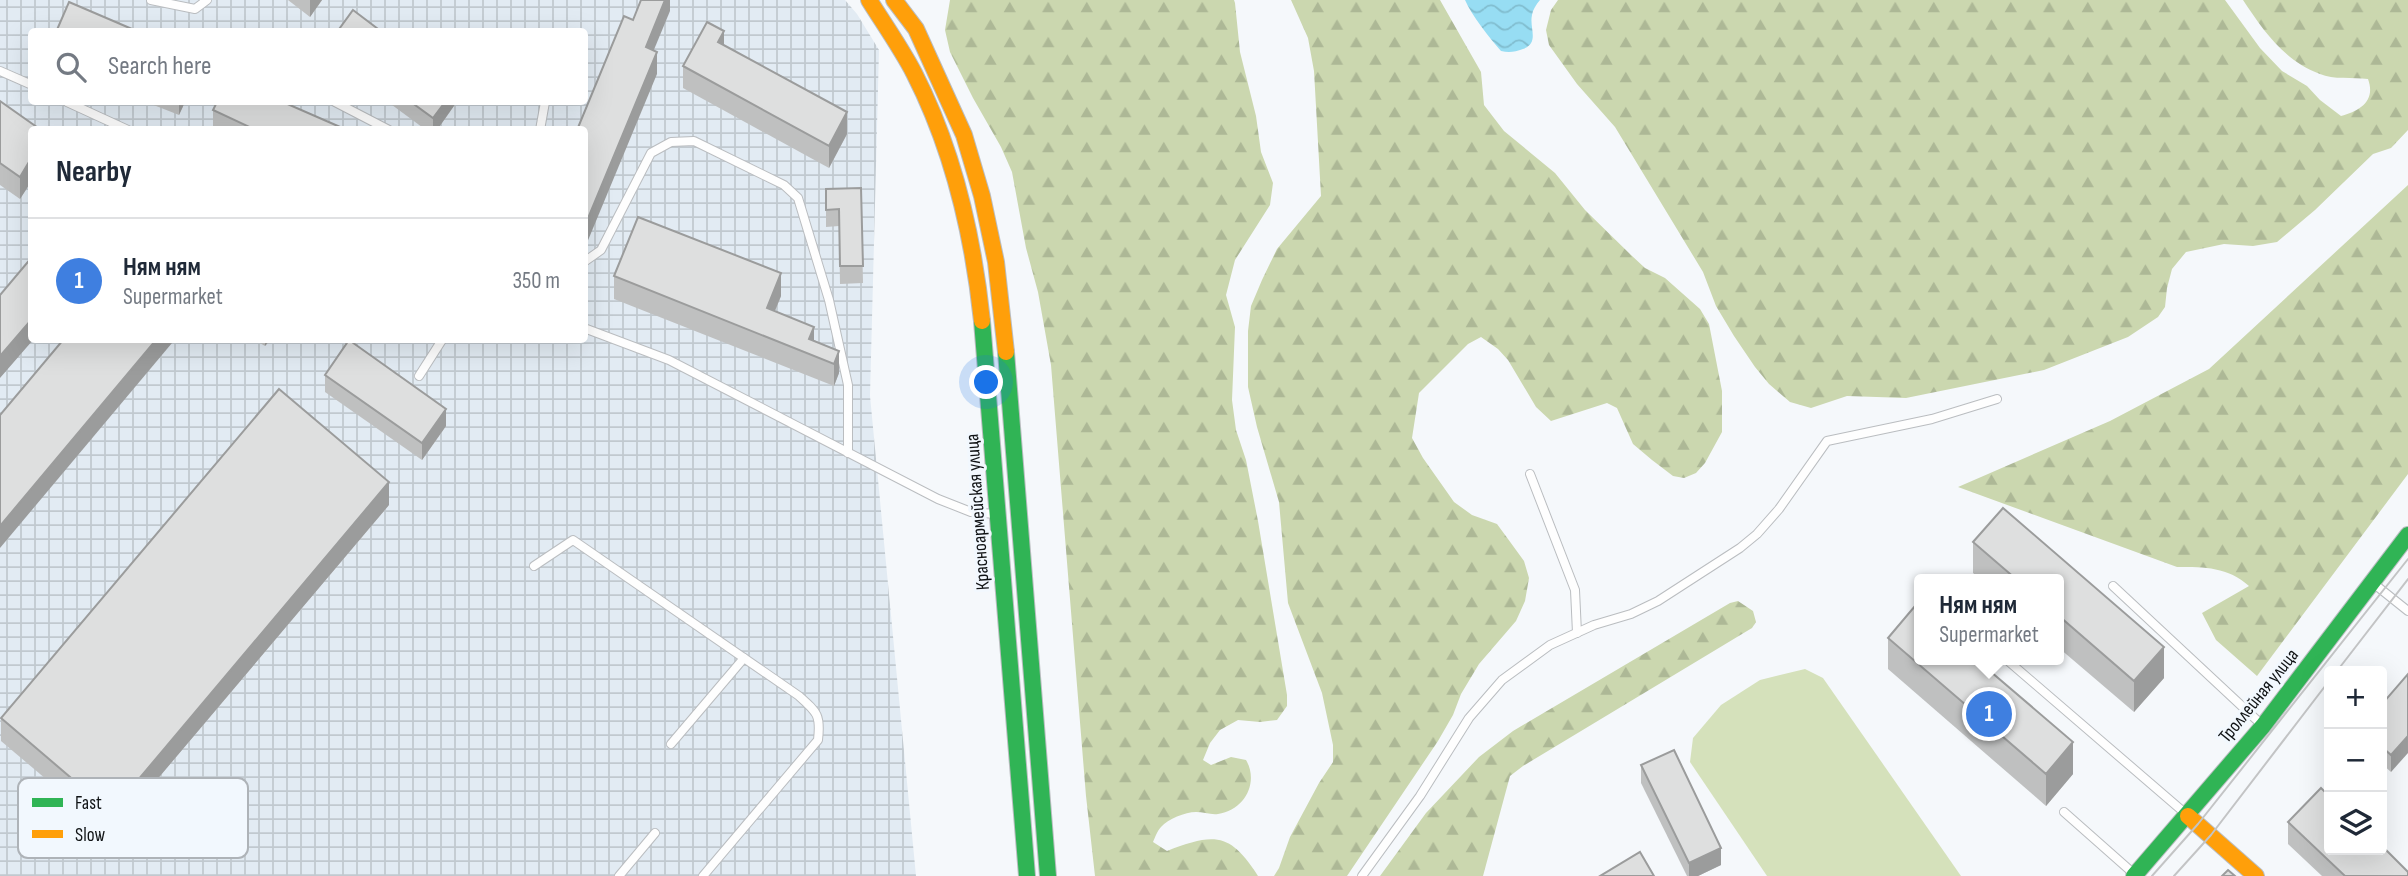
<!DOCTYPE html>
<meta charset="utf-8">
<style>
body{margin:0;font-family:"Sofia Sans Condensed",sans-serif;background:#f6f6f7;color:#1f2937}
.controls{position:absolute;right:21px;bottom:21px;display:grid;overflow:hidden;border-radius:7px;box-shadow:0 7px 28px #0002}
.controls button{width:63px;height:63px;display:grid;place-items:center;padding:0;border:0;border-bottom:2px solid #e0e1e3;background:#fff;color:#1f2937;font:35px sans-serif}
.you{position:absolute;left:987px;top:383px;width:24px;height:24px;margin:-18px;border:5px solid #fff;border-radius:50%;background:#1a73e8;box-shadow:0 0 0 10px #1a73e833}
.badge{display:grid;place-items:center;width:46px;height:46px;border-radius:50%;background:#606366;color:#fff;font-size:23px;font-weight:700}
.pin{position:absolute;translate:-50% -50%;border:4px solid #fff;box-shadow:0 2px 7px #0006}
.popup{position:absolute;left:1914px;top:574px;width:150px;height:91px;box-sizing:border-box;display:grid;place-content:center;border-radius:7px;background:#fff;filter:drop-shadow(0 2px 5px #0005);font-size:23px;white-space:nowrap;color:#747a83}
.popup b{font-size:26px;color:#1f2937}
.popup::after{content:'';position:absolute;left:50%;top:100%;margin-left:-14px;border:14px solid transparent;border-top-color:#fff}
.list{margin:0;padding:0;list-style:none}
h2{display:flex;justify-content:space-between;align-items:center;height:91px;margin:0;padding:0 28px;font-size:30px}
h2 small{font-size:23px;font-weight:400;color:#747a83}
.list li{display:grid;grid-template-columns:46px 1fr auto;gap:21px;align-items:center;box-sizing:border-box;height:126px;padding:0 28px;border-top:2px solid #e0e1e3}
.list b{display:block;font-size:26px;white-space:nowrap}
.list p{margin:0;font-size:23px;white-space:nowrap;color:#747a83}
.list em{font-size:23px;font-style:normal;color:#747a83}
.icon{flex:none;width:38px;height:38px;fill:none;stroke:currentColor;stroke-width:2;stroke-linecap:round;stroke-linejoin:round}
.map{position:relative;flex:none;width:2408px;height:876px;overflow:hidden}
.search{position:absolute;background:#fff;box-shadow:0 7px 28px #0002;left:28px;top:28px;width:560px;height:77px;display:flex;align-items:center;gap:18px;box-sizing:border-box;padding:0 24px;border-radius:7px;color:#747a83;font-size:26px}
.panel{position:absolute;background:#fff;box-shadow:0 7px 28px #0002;left:28px;top:126px;width:560px;height:217px;border-radius:7px}
.map>svg:first-child{display:block}
</style>
<div class="map">
<svg width="2408" height="876" viewBox="0 0 2408 876">
<defs>
<pattern id="industrial-grid" width="8" height="8" patternUnits="userSpaceOnUse" patternTransform="scale(1.75)"><rect width="8" height="8" fill="#e2ebf3"/><path d="M0 4h8M4 0v8" fill="none" stroke="#c1c9cf"/></pattern>
<pattern id="forest-firs" width="22" height="20" patternUnits="userSpaceOnUse" patternTransform="scale(1.75)"><rect width="22" height="20" fill="#cbd7af"/><path d="M5 1l3.5 6h-7zM16 11l3.5 6h-7z" fill="#adb896"/></pattern>
<pattern id="water-waves" width="16" height="10" patternUnits="userSpaceOnUse" patternTransform="scale(1.75)"><rect width="16" height="10" fill="#97ddf3"/><path d="M0 5q4-4 8 0t8 0" fill="none" stroke="#81bdcf"/></pattern>
</defs>
<rect width="100%" height="100%" fill="#f5f8fb"/>
<path fill="url(#industrial-grid)" fill-rule="evenodd" d="M0 0H845L857 14 879 50 870 396 916 876H0ZM32 32H584V102H32ZM32 130H584V340H32Z"/>
<g fill="url(#forest-firs)">
<path d="M950 0H1234L1235 3 1240 52 1256 116 1261 152 1273 183 1270 205 1235 260 1226 295 1235 327 1232 400 1236 430 1246 460 1258 521 1287 695V706L1277 720 1260 722 1238 720 1220 730 1210 743 1203 760 1211 765 1231 757 1246 760C1259 782 1245 810 1218 814 1211 815 1203 812 1196 812 1185 812 1168 819 1161 827 1157 831 1155 838 1153 842L1167 851C1214 833 1230 832 1258 876H1095L1086 796 1051 365 1038 292 1026 248 1012 172 1001 147 973 98 950 52 945 30Z"/>
<path d="M1291 0H1440L1481 72 1484 105 1504 131 1555 173 1585 210 1631 255 1645 268 1665 278 1700 309 1709 324 1722 391V432L1705 463 1696 473 1684 478 1673 476 1652 460 1633 444 1617 408 1607 403 1551 421 1536 407 1508 360 1498 349 1481 337 1468 344 1419 393 1412 438 1423 458 1454 502 1472 515 1497 524 1508 539 1524 561 1529 578 1525 601 1516 621 1479 664 1461 694 1453 715 1438 741 1347 876H1274L1279 868 1290 837 1319 783 1333 762V745L1322 693 1288 603 1279 502 1257 427 1248 387V331L1251 306 1262 280 1277 249 1321 196 1314 71 1308 38Z"/>
<path d="M1558 0H2225L2260 48 2282 71 2307 86 2320 100 2341 116C2360 111 2376 101 2368 79 2353 77 2333 80 2320 74 2284 61 2263 30 2243 0H2408V130L2391 148 2373 154 2315 210 2277 242 2253 246 2224 244 2186 252 2172 269 2167 288 2165 307 2158 317 2128 337 2044 370 1906 398 1847 396 1811 408 1790 402 1769 384 1755 367 1734 336 1716 306 1703 272 1615 127 1577 84 1549 45 1546 30 1551 10Z"/>
<path d="M2408 185V474L2257 676 2216 640 2202 613 2249 586C2228 567 2205 567 2177 567L1958 487 2110 421 2209 369Z"/>
<path d="M1738 601 1753 611 1756 622 1752 628 1523 766 1510 776 1483 876H1380L1426 813 1479 757 1513 731 1730 603Z"/>
</g>
<path fill="#d5e1bb" d="M1805 669 1823 678 1961 876H1767L1690 762 1693 738 1721 705 1760 680Z"/>
<path fill="url(#water-waves)" d="M1465 0H1540C1536 5 1533 9 1532 15 1529 28 1540 43 1523 49 1515 52 1509 53 1501 51 1489 37 1472 16 1465 0Z"/>
<g fill="none" stroke-linecap="round" stroke-linejoin="round">
<g stroke="#babdc0" stroke-width="10">
<g id="lane">
<path d="M151 0 195 9 207 0"/>
<path d="M0 71 32 85"/>
<path d="M67 102 128 130"/>
<path d="M335 102 389 130"/>
<path d="M540 130 545 102"/>
<path d="M584 262 601 250 651 153 671 142 694 141 784 185 798 198 829 300 848 385V453"/>
<path d="M584 328 669 360 938 499 971 512 995 514"/>
<path d="M419 376 442 340"/>
<path d="M1530 474 1575 590 1577 633"/>
<path d="M534 566 573 540 799 696C817 712 821 715 818 740L703 876"/>
<path d="M2373 583 2408 611"/>
<path d="M2113 586 2261 724"/>
<path d="M2007 660 2186 814"/>
<path d="M671 744 744 658"/>
<path d="M2064 812 2133 873"/>
<path d="M619 876 655 833"/>
<path d="M1362 876 1420 796 1469 718 1502 680 1550 645 1594 625 1631 614 1658 601 1740 548 1757 534 1779 509 1827 441 1932 419 1997 399"/>
</g>
</g>
<g stroke="#babdc0" stroke-width="18">
<g id="fast">
<path d="M982 321 1027 876"/>
<path d="M1006 352 1048 876"/>
<path d="M2134 876 2263 726 2408 535"/>
</g>
</g>
<g stroke="#babdc0" stroke-width="18">
<g id="slow">
<path d="M869 0C884 24 901 48 914 73 954 151 973 235 982 321"/>
<path d="M894 0 916 29 964 135 982 196 996 262 1006 352"/>
<path d="M2188 816 2256 876"/>
</g>
</g>
<use href="#lane" stroke="#fefefe" stroke-width="8"/>
<use href="#fast" stroke="#30b455" stroke-width="16"/>
<use href="#slow" stroke="#ff9f0a" stroke-width="16"/>
<g stroke="#c3c4c5" stroke-width="2">
<path d="M2337 671 2408 579"/>
<path d="M2152 876 2198 824 2408 559"/>
<path d="M2174 876 2211 835 2329 681"/>
</g>
</g>
<g fill="#bfc0c0">
<path d="M288 0H322L310 17Z"/>
<path d="M724 45 847 134 829 168 683 88V66Z"/>
<path d="M0 101 32 130V186L29 185 20 199 0 185Z"/>
<path d="M146 102H185L179 115Z"/>
<path d="M388 102H456V103L437 130H426Z"/>
<path d="M213 110 347 130H213Z"/>
<path d="M861 188 863 283 840 284 839 226 826 227V189Z"/>
<path d="M614 276 781 296 775 311 814 340 839 351V373L834 386 614 299Z"/>
<path d="M255 340H270L265 346Z"/>
<path d="M325 375 446 426 422 460 325 392Z"/>
<path d="M389 505 111 834 1 741V718Z"/>
<path d="M2003 508 2164 647V678L2134 712 2059 648V579H1980L1973 573V542Z"/>
<path d="M1888 638 2073 774 2046 806 1888 669Z"/>
<path d="M2408 674 2391 772 2382 764V704Z"/>
<path d="M1641 765 1721 865 1698 876H1687L1641 783Z"/>
<path d="M2288 822 2408 876H2322L2288 844Z"/>
</g>
<g fill="#9b9c9c">
<path d="M310 0H322L310 17Z"/>
<path d="M665 0H670V11L646 69V47Z"/>
<path d="M724 31V53L718 42Z"/>
<path d="M657 52V74L584 250V228Z"/>
<path d="M179 102H185L179 115Z"/>
<path d="M445 102H456V103L437 130H433V118Z"/>
<path d="M847 112V134L829 168V146Z"/>
<path d="M29 162V185L20 199V177Z"/>
<path d="M781 273V296L767 330V308Z"/>
<path d="M32 319V340H33L0 378V356Z"/>
<path d="M814 327V349L809 339Z"/>
<path d="M156 340H172V343L0 548V526Z"/>
<path d="M265 340H270L265 346Z"/>
<path d="M839 351V373L834 386V364Z"/>
<path d="M446 409V426L422 460V443Z"/>
<path d="M389 482V505L111 834V812Z"/>
<path d="M2164 647V678L2134 712V681Z"/>
<path d="M2408 736V753L2391 772V755Z"/>
<path d="M2073 742V774L2046 806V774Z"/>
<path d="M1721 848V865L1698 876H1689V863Z"/>
</g>
<g fill="#dedfdf" stroke="#9b9c9c" stroke-width="2">
<path d="M641 0H665L646 47 657 52 584 228V130H577L624 16 633 20Z"/>
<path d="M69 2 139 32H56Z"/>
<path d="M353 10 382 32H337Z"/>
<path d="M707 22 724 31 718 42 847 112 829 146 683 66Z"/>
<path d="M0 101 41 130H32V164L29 162 20 177 0 163Z"/>
<path d="M217 102H283L347 130H256L213 110Z"/>
<path d="M411 102H445L433 118Z"/>
<path d="M861 188 863 266H840L839 209 826 210V189Z"/>
<path d="M638 217 781 273 767 308 814 327 809 339 839 351 834 364 614 276Z"/>
<path d="M32 257V319L0 356V295Z"/>
<path d="M63 340H156L0 526V415Z"/>
<path d="M349 340 446 409 422 443 325 375Z"/>
<path d="M279 389 389 482 111 812 1 718Z"/>
<path d="M2003 508 2164 647 2134 681 2059 616V579H2016L1973 542Z"/>
<path d="M1915 606 1919 610V660H1977L2073 742 2046 774 1888 638Z"/>
<path d="M2408 674V736L2391 755 2382 747V704Z"/>
<path d="M1674 750 1721 848 1689 863 1641 765Z"/>
<path d="M2321 788 2329 796V850H2382V846L2408 872V876H2345L2288 822Z"/>
<path d="M1640 852 1654 876H1600Z"/>
<path d="M2228 870 2235 876H2222Z"/>
</g>
<g text-anchor="middle" dominant-baseline="central" stroke-width="6" stroke-linejoin="round" paint-order="stroke">
<g font-size="19" fill="#101315" stroke="#f2f8fe">
<text transform="translate(978 512) rotate(-94)">Красноармейская улица</text>
<text transform="translate(2259 696) rotate(-51)">Троллейная улица</text>
</g>
</g>
<rect x="18" y="778" width="230" height="80" rx="10" fill="#f2f8fe" stroke="#aeb3b8" stroke-width="2"/>
<rect x="32" y="798" width="31" height="9" fill="#30b455"/>
<rect x="32" y="830" width="31" height="8" fill="#ff9f0a"/>
<g font-size="19" fill="#101315">
<text x="75" y="809">Fast</text>
<text x="75" y="841">Slow</text>
</g>
</svg>
<div class="controls">
<button>+</button>
<button>−</button>
<button><svg class="icon" aria-label="layers" viewBox="0 0 24 24"><path d="M12 4l9 5-9 5-9-5zM3 14l9 5 9-5"/></svg></button>
</div>
<div class="you"></div>
<div class="pin badge" style="left:1989px;top:714px;background:#3f7fe0">1</div>
<div class="popup"><b>Ням ням</b>Supermarket</div>
<div class="search"><svg class="icon" aria-label="search" viewBox="0 0 24 24"><circle cx="10" cy="10" r="6"/><path d="M15 15l6 6"/></svg>Search here</div>
<section class="panel">
<h2>Nearby<small></small></h2>
<ul class="list">
<li><span class="badge" style="background:#3f7fe0">1</span><div><b>Ням ням</b><p>Supermarket</p></div><em>350 m</em></li>
</ul>
</section>
</div>
